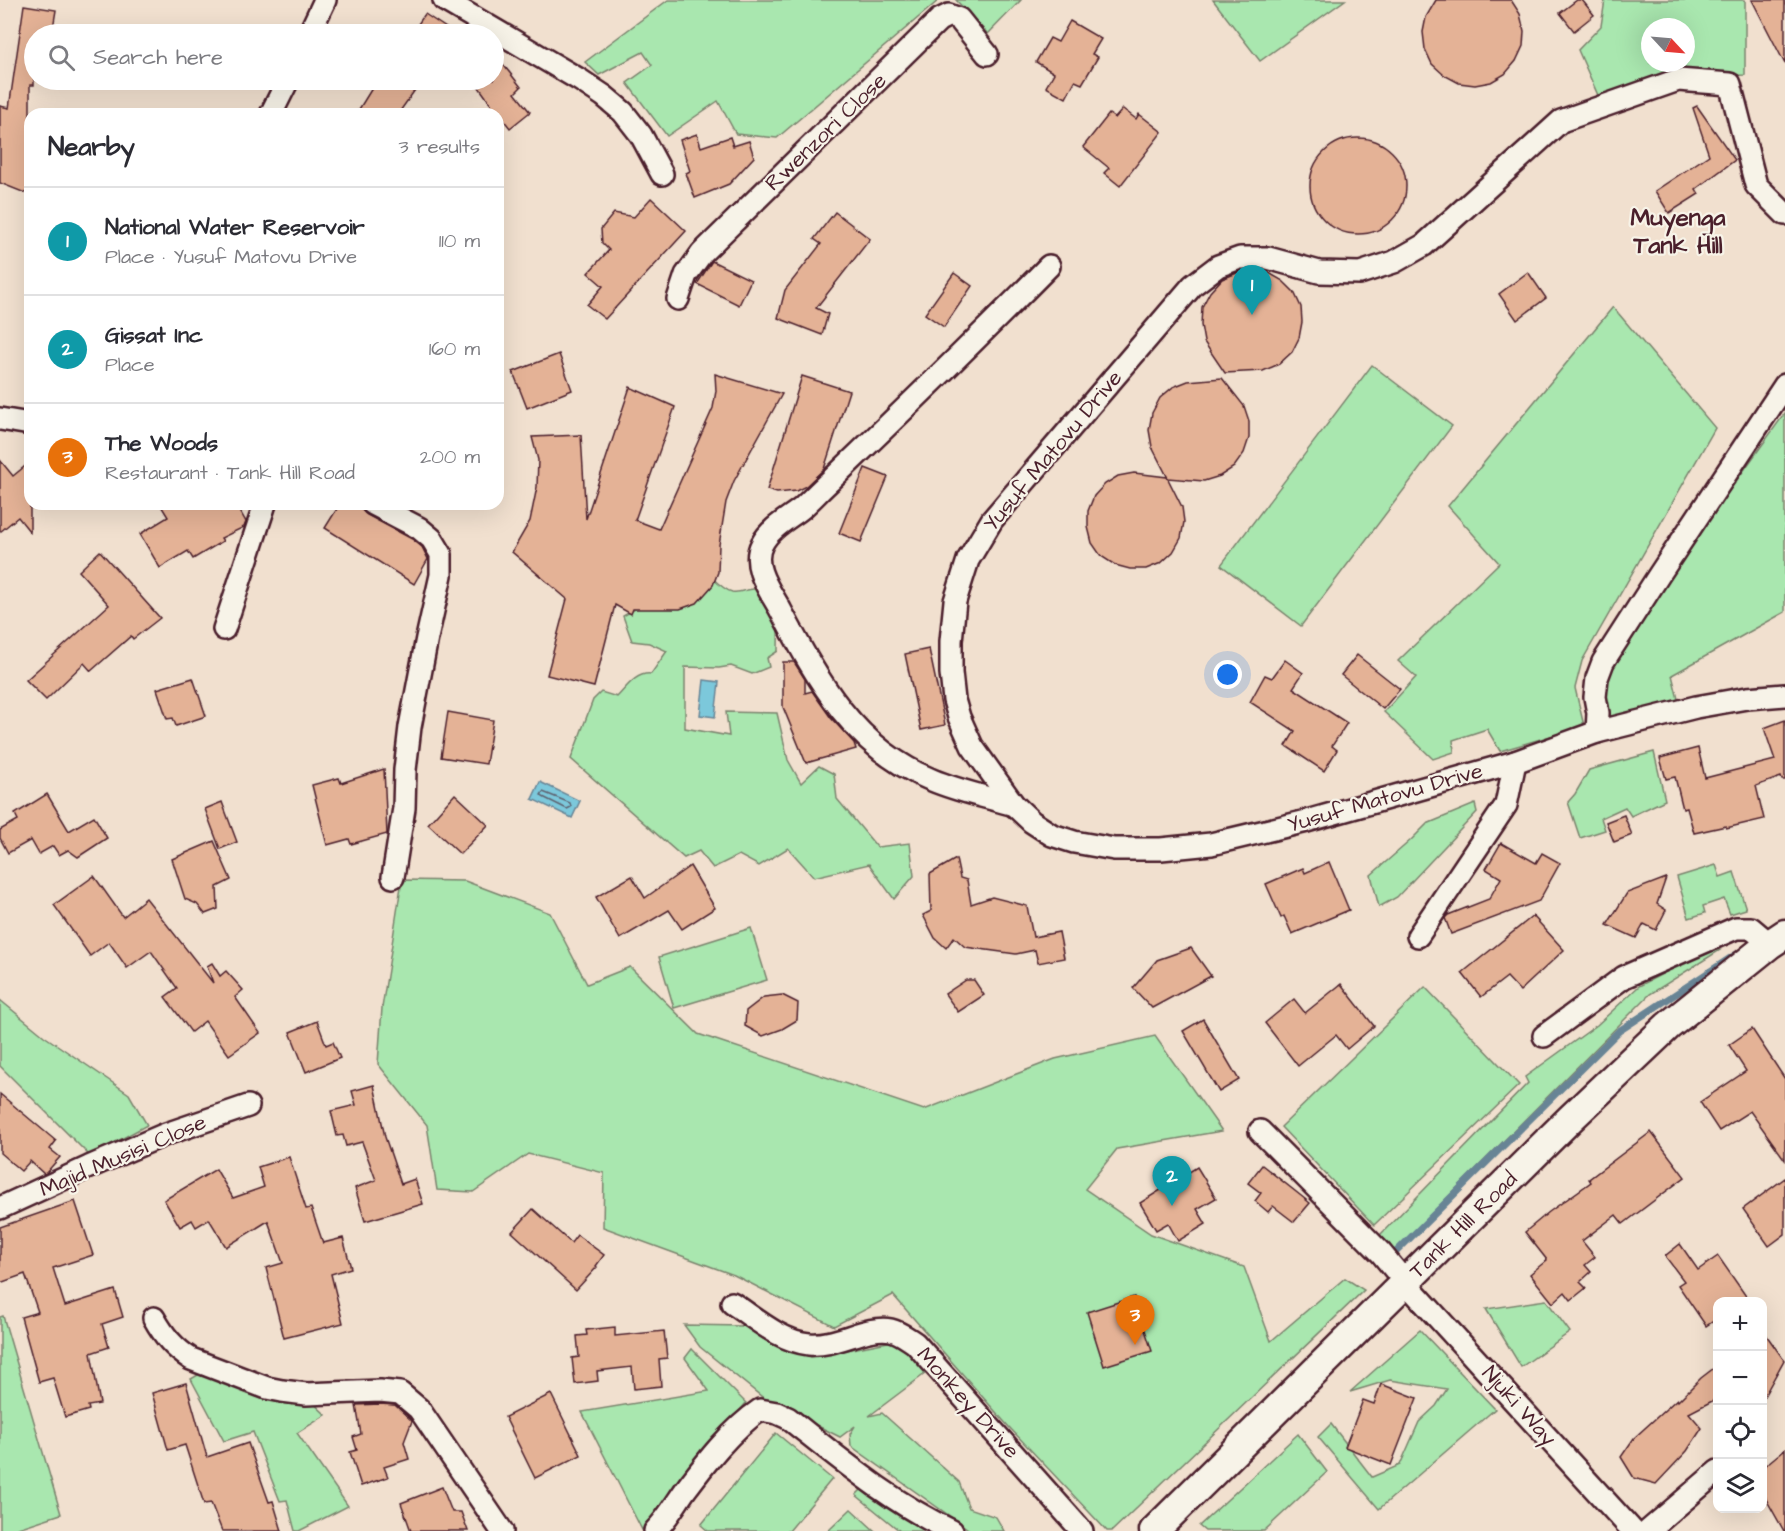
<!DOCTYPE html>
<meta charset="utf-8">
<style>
body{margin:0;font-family:"Architects Daughter",sans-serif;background:#f7f7f7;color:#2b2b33}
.controls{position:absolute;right:18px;bottom:18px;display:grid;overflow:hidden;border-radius:12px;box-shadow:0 6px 24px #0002}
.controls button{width:54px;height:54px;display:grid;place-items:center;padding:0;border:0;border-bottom:2px solid #e1e1e2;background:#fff;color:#2b2b33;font:30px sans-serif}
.compass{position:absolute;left:1641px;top:18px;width:54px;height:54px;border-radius:50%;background:#fff;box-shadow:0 6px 24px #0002;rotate:116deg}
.you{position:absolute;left:1228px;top:675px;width:21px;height:21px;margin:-15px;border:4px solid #fff;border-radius:50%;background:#1a73e8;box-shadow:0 0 0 9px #1a73e833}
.badge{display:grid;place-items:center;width:39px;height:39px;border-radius:50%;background:#db2777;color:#fff;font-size:20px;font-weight:700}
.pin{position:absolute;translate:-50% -50px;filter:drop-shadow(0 2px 3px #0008)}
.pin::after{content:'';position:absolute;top:32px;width:21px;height:18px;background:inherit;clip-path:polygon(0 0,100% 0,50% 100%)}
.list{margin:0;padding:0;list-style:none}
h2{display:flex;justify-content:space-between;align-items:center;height:78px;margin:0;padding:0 24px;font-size:26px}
h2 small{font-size:20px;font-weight:400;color:#7c7c81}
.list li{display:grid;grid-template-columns:39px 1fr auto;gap:18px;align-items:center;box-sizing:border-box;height:108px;padding:0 24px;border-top:2px solid #e1e1e2}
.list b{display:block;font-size:22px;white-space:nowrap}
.list p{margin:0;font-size:20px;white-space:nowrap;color:#7c7c81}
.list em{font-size:20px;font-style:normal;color:#7c7c81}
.icon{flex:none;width:33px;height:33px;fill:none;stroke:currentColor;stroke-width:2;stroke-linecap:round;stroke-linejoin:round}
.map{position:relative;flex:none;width:1785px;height:1531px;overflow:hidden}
.search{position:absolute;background:#fff;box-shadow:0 6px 24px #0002;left:24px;top:24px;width:480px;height:66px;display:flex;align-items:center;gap:15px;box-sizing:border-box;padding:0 21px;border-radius:33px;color:#7c7c81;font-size:22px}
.panel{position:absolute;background:#fff;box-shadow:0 6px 24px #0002;left:24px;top:108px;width:480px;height:402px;border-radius:18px}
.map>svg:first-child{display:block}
</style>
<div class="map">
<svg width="1785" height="1531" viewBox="0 0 1785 1531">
<rect width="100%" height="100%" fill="#f1e0cf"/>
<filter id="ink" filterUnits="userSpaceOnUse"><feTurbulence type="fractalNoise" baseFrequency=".0167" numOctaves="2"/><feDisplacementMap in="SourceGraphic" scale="12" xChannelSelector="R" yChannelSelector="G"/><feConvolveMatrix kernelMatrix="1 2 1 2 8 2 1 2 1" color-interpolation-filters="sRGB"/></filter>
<g filter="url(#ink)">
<g fill="#a9e7af" stroke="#7a836d" stroke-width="1.5" fill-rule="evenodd">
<path d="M668 0H939L777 138 736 134 718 101 667 136 627 83 652 65 643 52 599 75 585 62Z"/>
<path d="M956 0H1021L988 34Z"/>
<path d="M1213 0H1345L1260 61Z"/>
<path d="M1605 0H1745V75L1689 77 1601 102 1578 50 1601 26ZM1650 27H1686V63H1650Z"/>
<path d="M1613 307 1715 428 1582 661 1575 688 1584 726 1500 751 1487 729 1453 740 1454 752 1433 759 1384 712 1416 677 1398 661 1499 563 1448 506Z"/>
<path d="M1372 365 1452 426 1301 626 1221 565Z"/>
<path d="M1785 413V612L1672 675 1680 707 1606 722 1601 682 1643 611Z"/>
<path d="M706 572C714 579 722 589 732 592 740 594 748 588 755 589 782 595 778 631 778 651L767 658 769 667 752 674 731 666 719 668 685 667V728L729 736 726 712 777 713 788 760 801 783 819 766 834 774 837 799 877 847 910 843 914 876 894 899 869 864 814 877 788 848 759 866 739 855 713 868 699 851 684 858 571 759 593 700 601 692 617 697C626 688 636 672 651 674L667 651 649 643 632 641 623 616 661 594Z"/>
<path d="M1654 752 1665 800 1631 816 1625 807 1601 818 1605 830 1580 838 1568 802 1575 794 1589 770Z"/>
<path d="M1475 804 1477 812 1397 897 1379 907 1371 875 1411 840 1427 824Z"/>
<path d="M1716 865 1720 877 1734 872 1746 909 1730 914 1724 899 1703 906 1705 913 1689 918 1677 877Z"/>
<path d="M402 880 465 881 550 913 587 984 630 967 698 1034 924 1110 1055 1059 1155 1036 1222 1131 1117 1149 1085 1189 1151 1234 1244 1267 1271 1341 1345 1278 1364 1290 1112 1531H1107L1009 1427 893 1295 834 1326 734 1275 603 1227 604 1173 528 1154 473 1192 437 1190 427 1125 378 1064 382 1008Z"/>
<path d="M751 928 767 980 674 1008 659 957Z"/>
<path d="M1712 948 1720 950 1650 994 1394 1251 1380 1235 1528 1083 1525 1077 1597 1025 1639 986Z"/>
<path d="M1425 987 1519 1085 1374 1225 1281 1127Z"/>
<path d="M0 1000 44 1036 129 1094 147 1125 90 1156 0 1066Z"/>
<path d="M1546 1300 1570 1332 1521 1367 1486 1309Z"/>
<path d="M3 1316 61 1514 9 1531H0V1317Z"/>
<path d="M684 1325 744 1326 811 1357 893 1341 930 1370 869 1416 882 1413 959 1482 969 1508 996 1517 1004 1531H971L851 1446 850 1434 855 1426 840 1437 766 1400 700 1347Z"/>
<path d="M1420 1330 1495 1409 1379 1509 1318 1437 1331 1424 1372 1477 1400 1465 1419 1422 1436 1406 1447 1389 1390 1380 1350 1392Z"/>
<path d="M692 1349 746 1403 642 1530 582 1412 709 1391 685 1358Z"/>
<path d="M203 1372 311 1401 326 1415 297 1433 348 1506 299 1531H295L287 1500 280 1501 253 1432 224 1441 191 1379Z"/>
<path d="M776 1433 832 1479 789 1531H708L701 1525Z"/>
<path d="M1298 1434 1327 1472 1264 1531H1205L1199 1526Z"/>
<path d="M865 1486 930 1531H900L856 1495Z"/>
<path d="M851 1509 875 1531H828Z"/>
</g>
<g fill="#7bc8db" stroke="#678495" stroke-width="1.5">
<path d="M704 680 719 682 715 717 700 715Z"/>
<path d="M540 782 580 801 572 818 532 799Z"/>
</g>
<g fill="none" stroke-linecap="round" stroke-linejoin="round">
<path stroke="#5e6371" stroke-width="1.5" d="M543 792 570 803 571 807 567 809 543 797 541 795Z"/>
<path stroke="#678495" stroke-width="7" d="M1395 1253 1619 1031 1735 955"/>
</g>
<g fill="#e4b296" stroke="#4a1f2b" stroke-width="1.5">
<path d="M1436 0H1511L1520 14 1524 31 1523 46 1516 61 1505 74 1491 82 1475 85 1459 83 1444 75 1432 64 1425 49 1423 32 1426 17Z"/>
<path d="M1577 0H1582L1594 15 1574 31 1560 13Z"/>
<path d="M1752 0H1785V64Z"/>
<path d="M24 5 56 10 52 34H34V85H30V195L0 183V106L9 108Z"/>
<path d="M425 14 455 34H411Z"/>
<path d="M1070 21 1101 39 1092 54 1098 57 1082 84 1075 81 1066 98 1046 87 1054 73 1036 62 1050 38 1058 42Z"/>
<path d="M494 53 521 87 515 93 530 112 510 128 499 114 490 113 491 104 474 80H494Z"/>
<path d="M377 80H422L398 114H356Z"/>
<path d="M1697 106 1735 160 1696 189 1699 194 1669 213 1655 191 1709 155 1693 108Z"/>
<path d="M1123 109 1136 119 1139 114 1162 132 1120 186 1104 173 1109 168 1083 147 1109 114 1115 118Z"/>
<path d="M697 134 701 147 730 137 733 146 749 141 754 157 729 184 695 198 686 173 690 171 680 140Z"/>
<circle cx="1358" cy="186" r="48"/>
<path d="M651 198 686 231 605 319 587 305 603 286 588 273 609 250 602 243 601 229 614 213 634 217Z"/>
<path d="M835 212 870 239 816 308 828 314 822 335 778 318 785 290 821 244 814 239Z"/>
<path d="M712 261 751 280 739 305 697 284Z"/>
<path d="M1242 271H1259L1269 273 1283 281 1294 292 1301 307 1302 322 1299 338 1292 352 1279 364 1263 371 1225 373 1204 342 1201 325 1202 307 1210 292 1222 279Z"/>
<path d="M1528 272 1546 298 1517 320 1499 294Z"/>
<path d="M954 273 972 286 944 327 925 314Z"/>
<path d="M559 354 572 390 527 408 513 372Z"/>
<path d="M715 374 782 394 734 481 726 502 719 545 718 572 713 585 697 603 680 609H633L631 614 615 605 594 687 547 675 567 599 512 552 530 521 537 487 538 460 532 437 581 435 586 519 630 387 675 407 635 520 659 529 713 408 716 391Z"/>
<path d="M802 376 849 391 824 469 806 486 796 491 777 493 767 490Z"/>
<path d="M1222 378 1244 406 1249 421V438L1244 453 1234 467 1220 476 1204 481 1168 478 1152 447 1149 430 1152 413 1160 398 1173 387 1188 381Z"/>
<path d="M0 460 13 476 30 462V532L18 517 0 532Z"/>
<path d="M865 468 888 477 861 542 839 533Z"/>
<path d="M1134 473 1167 477 1182 507 1184 522 1181 538 1173 552 1161 563 1146 569H1130L1115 565 1101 556 1092 543 1088 527V511L1094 496 1105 484 1118 476Z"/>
<path d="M160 504H236L246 522 244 527 221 538 223 541 193 559 188 551 160 568 140 534 168 517Z"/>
<path d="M340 504H360L362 510 367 515 412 539 422 547 428 559 414 584 325 528Z"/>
<path d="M100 551 160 618 133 639 131 636 91 671 84 663 46 700 26 680 109 605 79 571Z"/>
<path d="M929 649 945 725 921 730 905 654Z"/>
<path d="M1357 655 1400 689 1383 709 1341 675Z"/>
<path d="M1285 660 1303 673 1293 688 1347 723 1332 746 1337 750 1324 771 1286 746 1295 731 1250 702 1265 675 1272 678Z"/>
<path d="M783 662H794L805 679V693L812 691 831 718 854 743 856 749 806 763 783 707Z"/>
<path d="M193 678 206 716 176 726 173 718 167 719 157 689Z"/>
<path d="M448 712 493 720 486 764 441 757Z"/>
<path d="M1785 720V780H1782L1781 777 1756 786 1764 819 1726 828V826L1694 833 1687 808 1683 809 1675 777 1666 779 1660 758 1698 748 1705 778 1775 760 1764 728Z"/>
<path d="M384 769 387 834 351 844 349 839 327 845 312 785 339 778 341 783Z"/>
<path d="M47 794 69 831 94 816 107 838 78 857 68 850 59 855 53 846 39 854 31 840 8 853 0 838V830L18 820 15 814Z"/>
<path d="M455 794 488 825 460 854 428 824Z"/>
<path d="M222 802 237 842 220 849 205 809Z"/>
<path d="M1624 815 1632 835 1614 842 1606 822Z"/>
<path d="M214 841 231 880 217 887 218 909 205 914 197 904 185 899 172 859Z"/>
<path d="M1501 843 1536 863 1542 853 1560 863 1539 901 1451 934 1445 918 1448 915 1489 899 1501 878 1486 869Z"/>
<path d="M956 859 960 878 967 880 971 904 992 897 1027 906 1033 937 1059 932 1064 958 1038 963 1035 950 1016 954 965 947 954 937 946 948 935 938 923 915 931 911 930 874Z"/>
<path d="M1329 862 1349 910 1292 934 1284 916 1281 918 1266 884 1303 868 1305 873Z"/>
<path d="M690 866 715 908 682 929 669 910 620 939 596 897 632 876 645 898Z"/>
<path d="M94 876 123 917 146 898 213 983 207 966 212 963 220 976 226 971 243 990 235 997 260 1033 229 1055 205 1021 191 1032 165 997 177 988 151 951 127 968 109 942 90 956 54 905Z"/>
<path d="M1666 878 1657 904 1666 910 1656 930 1644 924 1636 938 1607 925 1627 893Z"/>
<path d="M1533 916 1564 950 1520 991 1507 977 1481 997 1462 973Z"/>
<path d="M1191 948 1211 976 1152 1008 1133 988 1157 960Z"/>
<path d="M966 980H974L984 995 958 1012 945 994Z"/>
<path d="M1341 984 1374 1026 1347 1049 1336 1035 1298 1066 1265 1023 1294 999 1305 1013Z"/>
<path d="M782 995 798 1003 797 1020 782 1029 763 1036 745 1026 746 1011 764 997Z"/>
<path d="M1203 1019 1239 1080 1219 1092 1183 1031Z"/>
<path d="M317 1021 326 1045 333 1042 340 1058 306 1072 290 1032Z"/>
<path d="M1752 1029 1785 1079V1160L1750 1111 1719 1131 1700 1102 1746 1071 1729 1045Z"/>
<path d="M374 1085 385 1137 401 1184 415 1179 423 1204 365 1221 355 1188 376 1180 362 1142 346 1146 343 1135 337 1136 331 1111 356 1105 352 1091Z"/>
<path d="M0 1094 56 1141 50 1149 60 1157 46 1173 44 1174 30 1161 21 1171 0 1153Z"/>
<path d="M1651 1132 1685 1177 1623 1224 1616 1215 1582 1241 1595 1257 1585 1265 1591 1272 1580 1282 1586 1288 1571 1300 1565 1292 1553 1303 1530 1274 1547 1260 1525 1232 1549 1212 1591 1182 1589 1179Z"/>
<path d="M289 1157 306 1209 311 1208 323 1243 343 1238 351 1268 331 1274 343 1323 284 1338 266 1268 283 1263 268 1221 226 1247 209 1219 196 1227 192 1220 180 1227 164 1200 216 1169 233 1198 264 1187 258 1167Z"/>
<path d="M1262 1165 1310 1203 1294 1222 1273 1206 1268 1212 1255 1201 1261 1193 1248 1183Z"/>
<path d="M1197 1167 1216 1198 1197 1209 1206 1224 1178 1241 1168 1223 1156 1230 1140 1203Z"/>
<path d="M1785 1178V1234L1769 1246 1743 1209Z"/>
<path d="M75 1201 93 1255 53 1268 65 1306 115 1290 123 1317 102 1324 109 1347 91 1353 100 1404 88 1406 89 1410 65 1417 53 1378 39 1382 21 1317 38 1312 25 1274 0 1283V1227Z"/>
<path d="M533 1209 571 1243 577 1235 604 1255 596 1266 597 1267 576 1290 512 1232Z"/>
<path d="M1680 1244 1698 1270 1718 1256 1750 1302H1718V1318L1706 1326 1678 1285 1684 1281 1665 1256Z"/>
<path d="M1134 1297 1152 1351 1104 1366 1087 1312Z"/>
<path d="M615 1327V1336L664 1331 667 1358 659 1359 661 1386 634 1389 632 1367 597 1371 598 1381 575 1384 572 1358 579 1357 577 1336 587 1335 586 1330Z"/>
<path d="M1762 1329 1784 1360 1762 1400Z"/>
<path d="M1718 1365V1398L1689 1413 1702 1428 1687 1451 1656 1484 1634 1478 1621 1457 1634 1438 1677 1399 1678 1401 1701 1378Z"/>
<path d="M186 1383 207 1457 248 1443 269 1502 273 1501 282 1531H222L211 1503 204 1504 185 1445 168 1450 152 1393Z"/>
<path d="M1381 1384 1417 1398 1391 1465 1345 1447 1363 1400 1374 1404Z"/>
<path d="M551 1394 581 1455 535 1478 505 1417Z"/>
<path d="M380 1404 395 1405 412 1421 404 1442 409 1459 384 1467 388 1477 361 1486 350 1452 357 1450 353 1437 361 1434 356 1405Z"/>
<path d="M1785 1449V1531H1784L1766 1499 1762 1484V1468Z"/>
<path d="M442 1487 452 1512H461L468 1531H411L401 1503Z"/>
</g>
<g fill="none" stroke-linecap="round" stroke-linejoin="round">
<g stroke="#4a1f2b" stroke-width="26">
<g id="street">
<path d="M444 0 580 80 604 96 623 112 641 135 662 174"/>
<path d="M309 34 325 0"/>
<path d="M271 114 288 80"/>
<path d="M1785 214 1756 185 1730 84 1678 80 1561 121 1424 245 1394 262 1360 273 1319 272 1268 258H1240L1218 266 1193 285 992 520 968 560 955 601 951 641V673L954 700 959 717 972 746 1014 805 1032 822 1052 835 1074 842 1114 849H1161L1211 844 1307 821 1515 762 1597 732 1696 707 1747 698 1785 695"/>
<path d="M678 299 686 275 702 253 939 20 949 15 959 19 987 54"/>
<path d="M0 419 30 424"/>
<path d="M373 504 419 528 432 539 441 554V575L427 638 410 727 405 770 404 808 393 877"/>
<path d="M224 629 265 504"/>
<path d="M1597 732 1598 713 1595 697 1597 678 1603 662 1659 575 1785 385"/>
<path d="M1014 805C987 797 958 791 932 780 855 749 818 681 781 611 771 592 750 566 762 544 770 528 788 519 802 508 812 499 821 489 831 480 905 409 977 339 1049 266"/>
<path d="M1418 936 1506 805 1515 762"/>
<path d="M1544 1036 1624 977 1736 928H1751L1770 944"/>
<path d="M1260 1131 1381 1253 1405 1282 1633 1531"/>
<path d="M0 1208 89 1167 166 1134 248 1106"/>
<path d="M732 1303C755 1318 780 1341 809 1344 836 1347 866 1325 891 1330 900 1332 907 1338 915 1343L1082 1531"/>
<path d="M154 1318C164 1336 174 1348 191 1359L267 1388 282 1391 306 1394 380 1391 400 1393 419 1409 502 1531"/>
<path d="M655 1531C667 1519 676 1503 686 1489 707 1461 731 1430 760 1410L777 1413 788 1418C840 1459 892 1503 952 1531"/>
<path d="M1648 1531 1718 1471"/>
</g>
</g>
<g stroke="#4a1f2b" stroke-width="33">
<g id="secondary">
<path id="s1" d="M1154 1531 1570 1119 1668 1026 1770 944 1785 934"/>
</g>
</g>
<use href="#street" stroke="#f7f3e8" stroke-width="21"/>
<use href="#secondary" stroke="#f7f3e8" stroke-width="28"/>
</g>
</g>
<g text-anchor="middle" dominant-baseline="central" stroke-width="4.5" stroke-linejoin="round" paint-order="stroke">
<g font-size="22" fill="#4a1f2b" stroke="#f7f3e8">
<text transform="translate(826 132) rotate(-44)">Rwenzori Close</text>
<text transform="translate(1053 451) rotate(-50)">Yusuf Matovu Drive</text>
<text transform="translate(1385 798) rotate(-16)">Yusuf Matovu Drive</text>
<text transform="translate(123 1156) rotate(-23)">Majid Musisi Close</text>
<text stroke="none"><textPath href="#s1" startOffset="435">Tank Hill Road</textPath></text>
<text transform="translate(968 1403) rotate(48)">Monkey Drive</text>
<text transform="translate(1519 1406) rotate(48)">Njuki Way</text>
</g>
<g font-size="24" font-weight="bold" fill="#4a1f2b" stroke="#f7f3e8">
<text x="1678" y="218">Muyenga<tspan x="1678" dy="28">Tank Hill</tspan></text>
</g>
</g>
</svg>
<div class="controls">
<button>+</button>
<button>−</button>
<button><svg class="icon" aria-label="locate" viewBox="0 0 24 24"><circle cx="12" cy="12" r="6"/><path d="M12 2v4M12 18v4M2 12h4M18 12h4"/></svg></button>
<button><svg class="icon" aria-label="layers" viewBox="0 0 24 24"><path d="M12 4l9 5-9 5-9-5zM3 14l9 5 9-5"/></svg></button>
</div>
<svg class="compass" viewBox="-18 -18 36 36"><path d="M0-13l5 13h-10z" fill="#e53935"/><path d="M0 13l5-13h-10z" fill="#7c7c81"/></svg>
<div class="you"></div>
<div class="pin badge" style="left:1252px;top:315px;background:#0f9aa8">1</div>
<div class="pin badge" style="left:1172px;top:1206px;background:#0f9aa8">2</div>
<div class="pin badge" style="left:1135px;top:1345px;background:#e8710a">3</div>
<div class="search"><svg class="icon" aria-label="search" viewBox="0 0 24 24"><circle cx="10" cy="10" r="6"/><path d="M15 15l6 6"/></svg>Search here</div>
<section class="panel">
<h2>Nearby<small>3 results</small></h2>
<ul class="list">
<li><span class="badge" style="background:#0f9aa8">1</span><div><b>National Water Reservoir</b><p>Place · Yusuf Matovu Drive</p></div><em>110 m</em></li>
<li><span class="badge" style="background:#0f9aa8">2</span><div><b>Gissat Inc</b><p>Place</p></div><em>160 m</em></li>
<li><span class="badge" style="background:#e8710a">3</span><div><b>The Woods</b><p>Restaurant · Tank Hill Road</p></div><em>200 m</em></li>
</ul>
</section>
</div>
